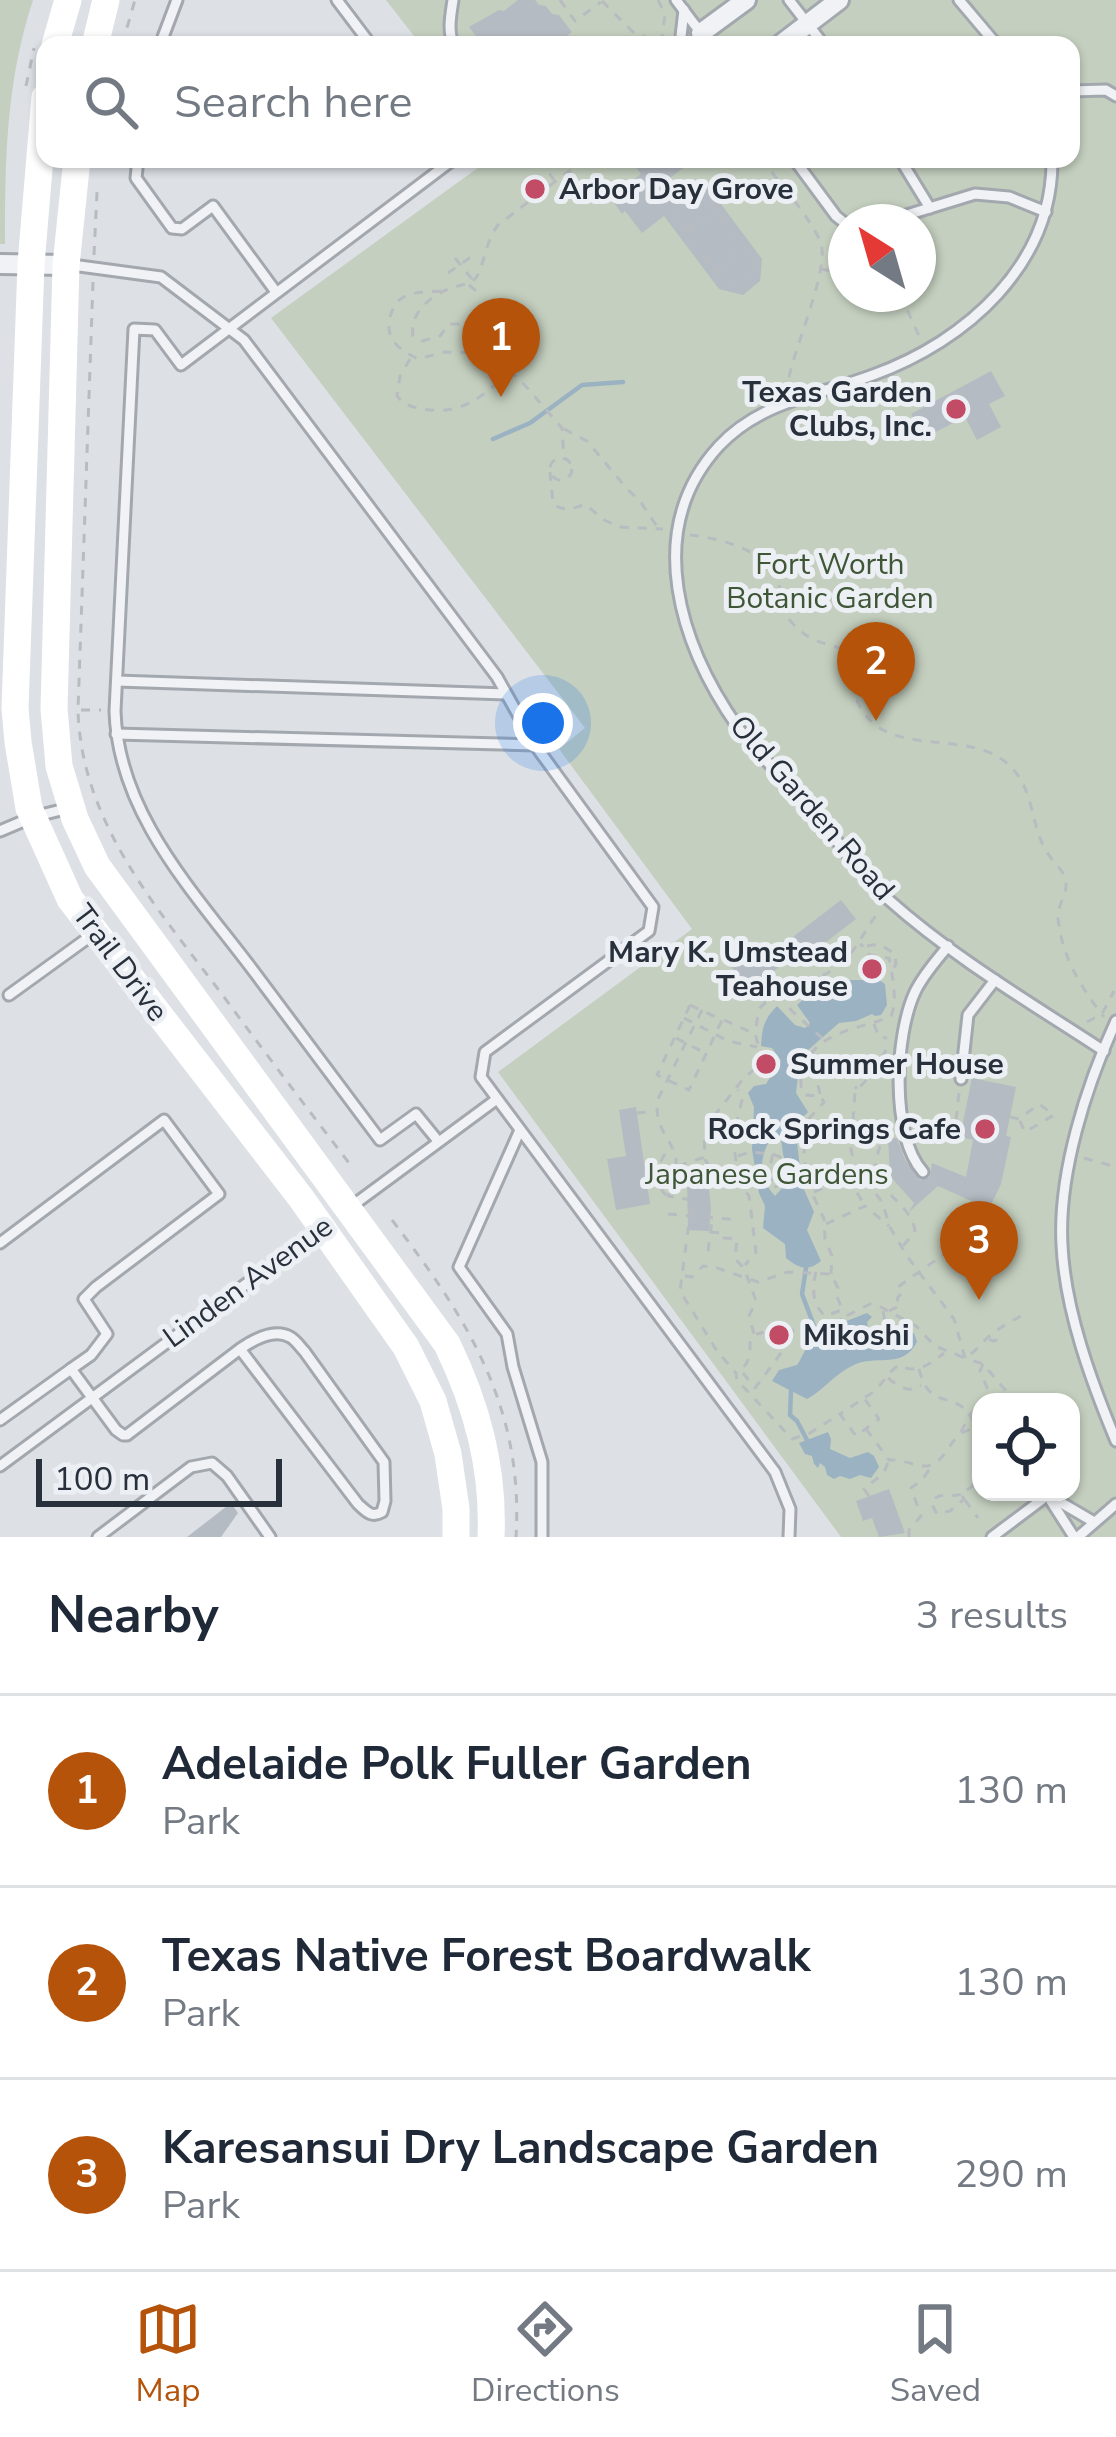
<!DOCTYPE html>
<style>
body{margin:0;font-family:"Nunito Sans",sans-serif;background:#f6f6f7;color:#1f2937}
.controls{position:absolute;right:36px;bottom:36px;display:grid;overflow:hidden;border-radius:24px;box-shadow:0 3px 9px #0004}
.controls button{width:108px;height:108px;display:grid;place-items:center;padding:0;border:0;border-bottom:3px solid #e0e1e3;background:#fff;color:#1f2937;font:60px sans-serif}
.compass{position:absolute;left:828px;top:204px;width:108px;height:108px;border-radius:50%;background:#fff;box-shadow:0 3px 9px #0004;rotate:323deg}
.scale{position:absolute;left:36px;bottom:30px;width:246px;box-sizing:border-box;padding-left:12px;border:6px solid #28303b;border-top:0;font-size:33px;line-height:42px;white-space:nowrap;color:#28303b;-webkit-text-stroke:9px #ecf0f4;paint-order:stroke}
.you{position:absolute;left:543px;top:723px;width:42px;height:42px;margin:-30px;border:9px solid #fff;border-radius:50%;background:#1a73e8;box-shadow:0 0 0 18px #1a73e833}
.badge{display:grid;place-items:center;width:78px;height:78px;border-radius:50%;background:#b45309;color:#fff;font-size:39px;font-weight:700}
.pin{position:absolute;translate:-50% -99px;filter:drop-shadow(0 3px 6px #0008)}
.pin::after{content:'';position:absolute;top:63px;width:42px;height:36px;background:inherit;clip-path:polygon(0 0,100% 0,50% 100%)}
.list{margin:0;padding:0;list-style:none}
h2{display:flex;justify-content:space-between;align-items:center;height:156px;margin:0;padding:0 48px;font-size:51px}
h2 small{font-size:39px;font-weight:400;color:#747a83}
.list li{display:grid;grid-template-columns:78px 1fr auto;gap:36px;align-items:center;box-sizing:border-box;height:192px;padding:0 48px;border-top:3px solid #e0e1e3}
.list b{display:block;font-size:45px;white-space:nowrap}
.list p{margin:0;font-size:39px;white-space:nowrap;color:#747a83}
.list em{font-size:39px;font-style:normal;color:#747a83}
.icon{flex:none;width:66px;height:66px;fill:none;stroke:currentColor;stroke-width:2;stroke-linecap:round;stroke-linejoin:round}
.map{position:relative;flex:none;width:1116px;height:1537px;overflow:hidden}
.search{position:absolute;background:#fff;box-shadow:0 3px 9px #0004;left:36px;right:36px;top:36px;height:132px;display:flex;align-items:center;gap:30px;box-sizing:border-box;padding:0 42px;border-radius:24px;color:#747a83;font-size:45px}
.sheet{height:732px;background:#fff}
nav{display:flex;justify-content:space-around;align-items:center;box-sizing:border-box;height:168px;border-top:3px solid #e0e1e3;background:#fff;font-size:33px;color:#747a83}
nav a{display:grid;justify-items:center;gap:6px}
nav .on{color:#b45309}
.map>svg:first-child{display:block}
</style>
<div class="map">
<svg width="1116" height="1537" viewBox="0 0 1116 1537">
<rect width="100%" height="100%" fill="#dde1e6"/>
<g fill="#c4cfbf" fill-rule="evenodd">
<path d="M0 0H33C6 82 5 159 5 244H0Z"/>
<path d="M386 0H1116V1537H841L498 1072 692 929 559 749 585 728 271 318 490 159H1071V45H421ZM846 222H918V294H846ZM981 1402H1071V1492H981Z"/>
</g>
<g fill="#9bb2c3" fill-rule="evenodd">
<path d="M833 980H879L885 984 887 1005 881 1015 875 1016 872 1014 856 1021 839 1023 807 1051 799 1067 796 1093 808 1112 795 1125 802 1185 814 1212 807 1230 821 1261C808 1272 798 1268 786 1258L785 1244 763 1228 765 1206 759 1193 752 1149 754 1107 748 1093 754 1086 766 1084 781 1061 772 1048 761 1046C762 1028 764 1019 777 1006L795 1025 805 1028 810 1023 797 1005 807 996 810 987ZM774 1135 780 1136C782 1142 782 1148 783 1154 790 1177 793 1177 775 1196 757 1177 759 1153 774 1135Z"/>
<path d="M867 1313 872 1317 867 1322 869 1332 877 1341H888L906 1331 914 1333 917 1342C903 1369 879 1355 856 1364 836 1372 825 1389 807 1399L772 1381 779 1370 797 1365C803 1357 811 1336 816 1331 821 1325 834 1323 841 1318L844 1322Z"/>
<path d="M828 1432 831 1439 830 1449 850 1458 868 1452 874 1456 879 1467 871 1478 860 1475 850 1479 840 1476 834 1479 827 1475 825 1467 820 1463 818 1468 814 1464 812 1456 805 1454 799 1443Z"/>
</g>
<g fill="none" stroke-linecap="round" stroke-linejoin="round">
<g stroke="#9bb2c3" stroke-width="4.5">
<path d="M493 439 530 423 582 385 623 382"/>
<path d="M806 1268 802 1294 816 1331"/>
<path d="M791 1390 790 1415 797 1421 807 1440"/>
</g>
</g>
<g fill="#b5bbc2">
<path d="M518 0H535L539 5 546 6 552 14 559 15 572 32 568 35 576 45 547 42 543 45 482 44 469 27 499 10 504 11Z"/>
<path d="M630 159H695L666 181 709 188 762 259 760 281 743 295 719 289 664 216 642 233 625 211 622 214 612 200 634 183 632 181 641 174Z"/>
<path d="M991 371 1005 396 989 404 1001 427 977 440 965 417 924 438 911 414Z"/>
<path d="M841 900 856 919 796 965 791 958 749 990 730 965 758 943 768 956Z"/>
<path d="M972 1078 1016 1087 1006 1136 1011 1137 1001 1184 989 1209 938 1186 909 1212 914 1203 890 1176 888 1138H897L905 1160 920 1180 930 1177 932 1163 966 1177 973 1140 960 1137Z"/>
<path d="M636 1107 650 1204 616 1210 607 1159 626 1156 619 1110Z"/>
<path d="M708 1178 711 1210 709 1231 688 1230 687 1179Z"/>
<path d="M889 1489 905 1533 879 1537 872 1518 863 1521 856 1501Z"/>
<path d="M231 1503 238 1513 221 1537H187Z"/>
</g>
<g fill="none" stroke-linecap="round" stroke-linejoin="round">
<g stroke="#a3a8af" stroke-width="15">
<g id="lane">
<path d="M337 0 371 45"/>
<path d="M453 0C451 14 447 32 454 45"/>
<path d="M676 0 710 45"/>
<path d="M789 0 824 45"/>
<path d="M959 0 997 45"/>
<path d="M160 45 177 0"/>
<path d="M680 45 684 10"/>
<path d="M1071 91 1106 90 1116 96"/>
<path d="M138 159 136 178 172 228 182 229 213 206 276 292"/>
<path d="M794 159 836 216 846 224"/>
<path d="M900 159 930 208"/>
<path d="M1052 159C1053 264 967 341 873 375 819 395 761 401 719 446 641 531 681 647 739 729 757 754 780 774 801 796 831 830 854 869 889 900 954 958 1031 1003 1104 1051"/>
<path d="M884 222 975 194 1009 197 1046 212"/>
<path d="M72 265 161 277 244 340 497 677 535 745 653 907 649 931 485 1052 481 1077 775 1472 790 1509 789 1537"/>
<path d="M117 681 506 694"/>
<path d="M116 734 535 745"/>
<path d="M0 831 33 817 69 808"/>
<path d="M9 995 92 935"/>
<path d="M1116 1021C1086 1086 1058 1174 1062 1245 1065 1310 1091 1381 1116 1441"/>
<path d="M961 1079 968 1015 995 980"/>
<path d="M520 1130 459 1267 507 1334 513 1367 542 1462V1537"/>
<path d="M438 1141 416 1114 380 1140C337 1083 294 1026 252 969 193 891 118 813 115 711L134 329 155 330 181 365 454 159"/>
<path d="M923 1172C890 1135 895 1035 915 992 923 975 936 961 948 946"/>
<path d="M352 1206 497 1099"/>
<path d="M0 1243 164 1120 219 1194 96 1287 84 1299 107 1334 91 1355 71 1369"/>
<path d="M0 1420 71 1369 116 1430 123 1435H127L240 1349C253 1340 274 1328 290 1337 296 1340 300 1347 305 1352L384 1462 385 1501 382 1512C371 1518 367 1512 358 1504L240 1349"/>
<path d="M0 1466 319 1230"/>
<path d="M1051 1501 1074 1537"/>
<path d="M98 1537 191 1467 212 1463 227 1476 270 1537"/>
<path d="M992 1537 1048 1495 1094 1522"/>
<path d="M1078 1537 1116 1504"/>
</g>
</g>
<g stroke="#a3a8af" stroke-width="24">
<g id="street">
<path d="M701 33 746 0"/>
<path d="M780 45 839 0"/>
<path d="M0 264 66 265"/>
</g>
</g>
<g stroke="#b8bcc1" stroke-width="3" stroke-dasharray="9 9" stroke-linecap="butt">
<path d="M560 0 575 21 601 2"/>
<path d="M658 0 665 14 661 45"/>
<path d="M602 1 634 33 661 42"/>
<path d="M122 45 135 0"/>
<path d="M26 86 34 48"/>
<path d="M539 159 554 180"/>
<path d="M768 159 764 162C780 184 810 217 820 241 832 268 790 354 787 389"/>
<path d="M678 191 705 195 754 259 751 275 739 284 723 282 673 217Z"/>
<path d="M686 231 717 209"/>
<path d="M94 255 97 192"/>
<path d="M455 258 472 279"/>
<path d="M716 269 742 250"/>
<path d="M821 269 846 274"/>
<path d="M448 273 471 257"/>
<path d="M93 282 78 710C81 822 157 908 221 993 263 1050 306 1107 349 1163"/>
<path d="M469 285 481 295"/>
<path d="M441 291C428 292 414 291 402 298 395 303 394 306 391 314 383 338 398 349 418 359L445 352 472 353 498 360 522 382 562 428 564 459"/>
<path d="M900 294 919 336"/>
<path d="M472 353V334L463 324H449L440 336 422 341 413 336C409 312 433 293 455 287 462 284 468 285 474 280 483 272 485 241 498 225L585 159"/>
<path d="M410 359 400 376 397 396C405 405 411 407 423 409 460 416 485 397 509 370"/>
<path d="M564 429 587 441 628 490 640 501 658 528"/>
<circle cx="561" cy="469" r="11"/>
<path d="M550 472 553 504C564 512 574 509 585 504L604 520 620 527 663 529"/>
<path d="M690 535C719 538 768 550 778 582 782 594 779 608 788 618 810 646 826 641 853 653L866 674 857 701C886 767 978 720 1017 774 1034 797 1032 829 1047 852 1053 863 1065 870 1066 883 1067 896 1057 905 1058 918 1062 958 1081 987 1104 1017"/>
<path d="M81 710H101"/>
<path d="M867 946 879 944 895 954 896 964 892 971"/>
<path d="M781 992 791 1010 822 1038"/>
<path d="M690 1005 722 1020 689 1090 657 1075Z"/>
<path d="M702 1010 658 1099C652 1132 678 1141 676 1166 675 1175 670 1187 668 1196L692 1200 680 1291 717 1351 736 1373 737 1380 792 1439 810 1433 840 1414 856 1436 879 1419 864 1398 840 1414"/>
<path d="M684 1018 728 1041 757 1047"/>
<path d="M724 1020 753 1033"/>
<path d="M1087 1022 1102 1014 1114 991"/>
<path d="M874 1024 879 1037 887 1038"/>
<path d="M676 1038 705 1053"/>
<path d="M886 1050 873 1073 855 1092 851 1150 855 1165 882 1202 890 1227 907 1256 954 1319 965 1358 983 1364 1007 1392 1005 1402"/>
<path d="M959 1093 956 1120 963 1121"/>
<path d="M820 1094 817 1081 833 1067 854 1070 856 1089"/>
<path d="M637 1113 654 1111"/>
<path d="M1010 1117 1019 1119 1039 1104 1054 1115 1025 1132 1019 1119"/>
<path d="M891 1132C882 1138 880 1145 877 1156 868 1191 913 1202 915 1232L902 1247"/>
<path d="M773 1154 780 1157 787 1169C785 1178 783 1185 773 1188L769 1169Z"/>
<path d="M738 1156 750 1152 773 1154"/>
<path d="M1084 1158 1116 1167"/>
<path d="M705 1159C713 1179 736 1179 749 1196L756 1252 745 1265"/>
<path d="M678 1166 705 1157 704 1138 708 1124 743 1079 758 1066 761 1056 755 1033 759 1009C780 985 809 986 834 969 857 953 863 931 880 910"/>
<path d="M730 1178 736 1161 733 1138 742 1100 738 1090"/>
<path d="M814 1192 848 1178 864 1204"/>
<path d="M666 1195C652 1183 657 1159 671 1148"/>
<path d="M668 1214 739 1220"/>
<path d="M392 1220C467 1318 524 1407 516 1537"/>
<path d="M826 1224 865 1206 889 1226"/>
<path d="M710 1232 724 1233V1238L737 1239 735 1259 744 1268 756 1301 749 1316 754 1334 750 1338C750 1353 751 1364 737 1372"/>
<path d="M708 1251 712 1220"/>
<path d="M948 1251 953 1243 954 1218"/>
<path d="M816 1272C812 1288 812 1304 825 1316L842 1310 848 1315 870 1304 879 1306 916 1326 935 1346 965 1358C975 1352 979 1346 987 1338 997 1329 1010 1322 1021 1316"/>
<path d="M831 1274 832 1256 825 1239 824 1219 806 1180 803 1132 805 1123 824 1102 820 1096 804 1095C794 1075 809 1049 828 1039 847 1028 871 1025 891 1016 898 1000 892 975 889 958L869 955 868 950 860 944"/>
<path d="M685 1276 692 1277 703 1266 717 1268 758 1282 788 1272 831 1274 838 1288 836 1294 842 1309"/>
<path d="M883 1311 886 1327 906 1323"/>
<path d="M889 1311 901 1305 897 1299 902 1292 898 1287 947 1252 957 1253V1266"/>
<path d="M989 1339 993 1341 1004 1338"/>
<path d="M983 1364 980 1371 992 1399 987 1402"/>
<path d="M919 1369C929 1411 952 1390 970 1415 974 1420 974 1428 976 1435"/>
<path d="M743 1373 755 1388 796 1333 782 1323C771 1324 766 1334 756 1334"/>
<path d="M888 1378C899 1387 909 1394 921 1385"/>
<path d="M865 1397C880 1391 885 1374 899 1365 916 1375 931 1364 944 1353"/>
<path d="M866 1429 889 1460C903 1459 918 1467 927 1466 945 1463 948 1442 962 1433 967 1430 975 1428 981 1427"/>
<path d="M961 1432 970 1414 981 1406"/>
<path d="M961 1494C951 1499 940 1489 931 1503L937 1514 950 1511 964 1499 961 1494 980 1481 981 1474"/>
<path d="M869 1496 864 1489 884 1473 888 1462"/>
<path d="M965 1500 978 1518"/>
<path d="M909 1537V1530L921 1516 911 1488 922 1480 933 1464"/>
</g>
<use href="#lane" stroke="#f0f2f5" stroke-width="9"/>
<use href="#street" stroke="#f0f2f5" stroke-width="18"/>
<g stroke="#fff" stroke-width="27">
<path d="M55 45 68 0"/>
<path d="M95 45 106 0"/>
<path d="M45 97 31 264 15 708 18 742 29 808 70 899 301 1198 406 1347 433 1401 448 1454 456 1509V1537"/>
<path d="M77 159 66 265 54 709 59 766 75 819 97 866 447 1344C477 1406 494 1468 491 1537"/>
</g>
</g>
<g fill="#c24b66" stroke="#ecf0f4" stroke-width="4.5">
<circle cx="535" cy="189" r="12"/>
<circle cx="956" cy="409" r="12"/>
<circle cx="872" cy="969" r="12"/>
<circle cx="766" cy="1064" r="12"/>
<circle cx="985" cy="1129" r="12"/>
<circle cx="779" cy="1335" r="12"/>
</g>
<g text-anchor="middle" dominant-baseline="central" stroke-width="10" stroke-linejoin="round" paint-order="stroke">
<g font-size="30" font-weight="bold" fill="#28303b" stroke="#ecf0f4" text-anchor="start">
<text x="559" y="189">Arbor Day Grove</text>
<text x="932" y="392" text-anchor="end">Texas Garden<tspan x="932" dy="34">Clubs, Inc.</tspan></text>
<text x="848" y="952" text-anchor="end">Mary K. Umstead<tspan x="848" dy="34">Teahouse</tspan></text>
<text x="790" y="1064">Summer House</text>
<text x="961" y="1129" text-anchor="end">Rock Springs Cafe</text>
<text x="803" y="1335">Mikoshi</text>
</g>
<g font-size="30" fill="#3f5637" stroke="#ecf0f4">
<text x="830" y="564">Fort Worth<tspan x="830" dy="34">Botanic Garden</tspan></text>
<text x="767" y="1174">Japanese Gardens</text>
</g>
<g font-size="30" fill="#28303b" stroke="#ecf0f4">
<text transform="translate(812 808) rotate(49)">Old Garden Road</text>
<text transform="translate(120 963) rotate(53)">Trail Drive</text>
<text transform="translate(248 1282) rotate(-36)">Linden Avenue</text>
</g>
</g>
</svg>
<div class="controls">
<button><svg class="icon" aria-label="locate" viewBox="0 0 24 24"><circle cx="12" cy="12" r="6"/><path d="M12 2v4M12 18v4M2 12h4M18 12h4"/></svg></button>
</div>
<svg class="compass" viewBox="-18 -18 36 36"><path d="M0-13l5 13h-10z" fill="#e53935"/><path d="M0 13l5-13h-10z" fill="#747a83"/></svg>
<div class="scale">100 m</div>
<div class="you"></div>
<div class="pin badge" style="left:501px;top:397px">1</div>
<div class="pin badge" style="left:876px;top:721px">2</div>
<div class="pin badge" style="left:979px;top:1300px">3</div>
<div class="search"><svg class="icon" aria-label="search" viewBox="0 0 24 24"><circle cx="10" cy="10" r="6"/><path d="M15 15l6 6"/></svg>Search here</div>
</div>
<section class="sheet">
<h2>Nearby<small>3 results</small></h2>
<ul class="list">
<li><span class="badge">1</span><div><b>Adelaide Polk Fuller Garden</b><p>Park</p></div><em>130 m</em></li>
<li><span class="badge">2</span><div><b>Texas Native Forest Boardwalk</b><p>Park</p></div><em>130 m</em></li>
<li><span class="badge">3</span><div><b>Karesansui Dry Landscape Garden</b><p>Park</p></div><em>290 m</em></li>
</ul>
</section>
<nav>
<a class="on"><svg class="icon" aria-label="map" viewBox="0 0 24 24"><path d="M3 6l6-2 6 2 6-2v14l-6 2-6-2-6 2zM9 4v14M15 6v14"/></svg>Map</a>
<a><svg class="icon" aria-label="directions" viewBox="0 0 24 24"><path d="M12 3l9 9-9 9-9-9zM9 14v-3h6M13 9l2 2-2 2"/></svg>Directions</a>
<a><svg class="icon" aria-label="saved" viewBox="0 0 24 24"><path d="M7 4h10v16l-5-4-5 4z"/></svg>Saved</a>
</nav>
